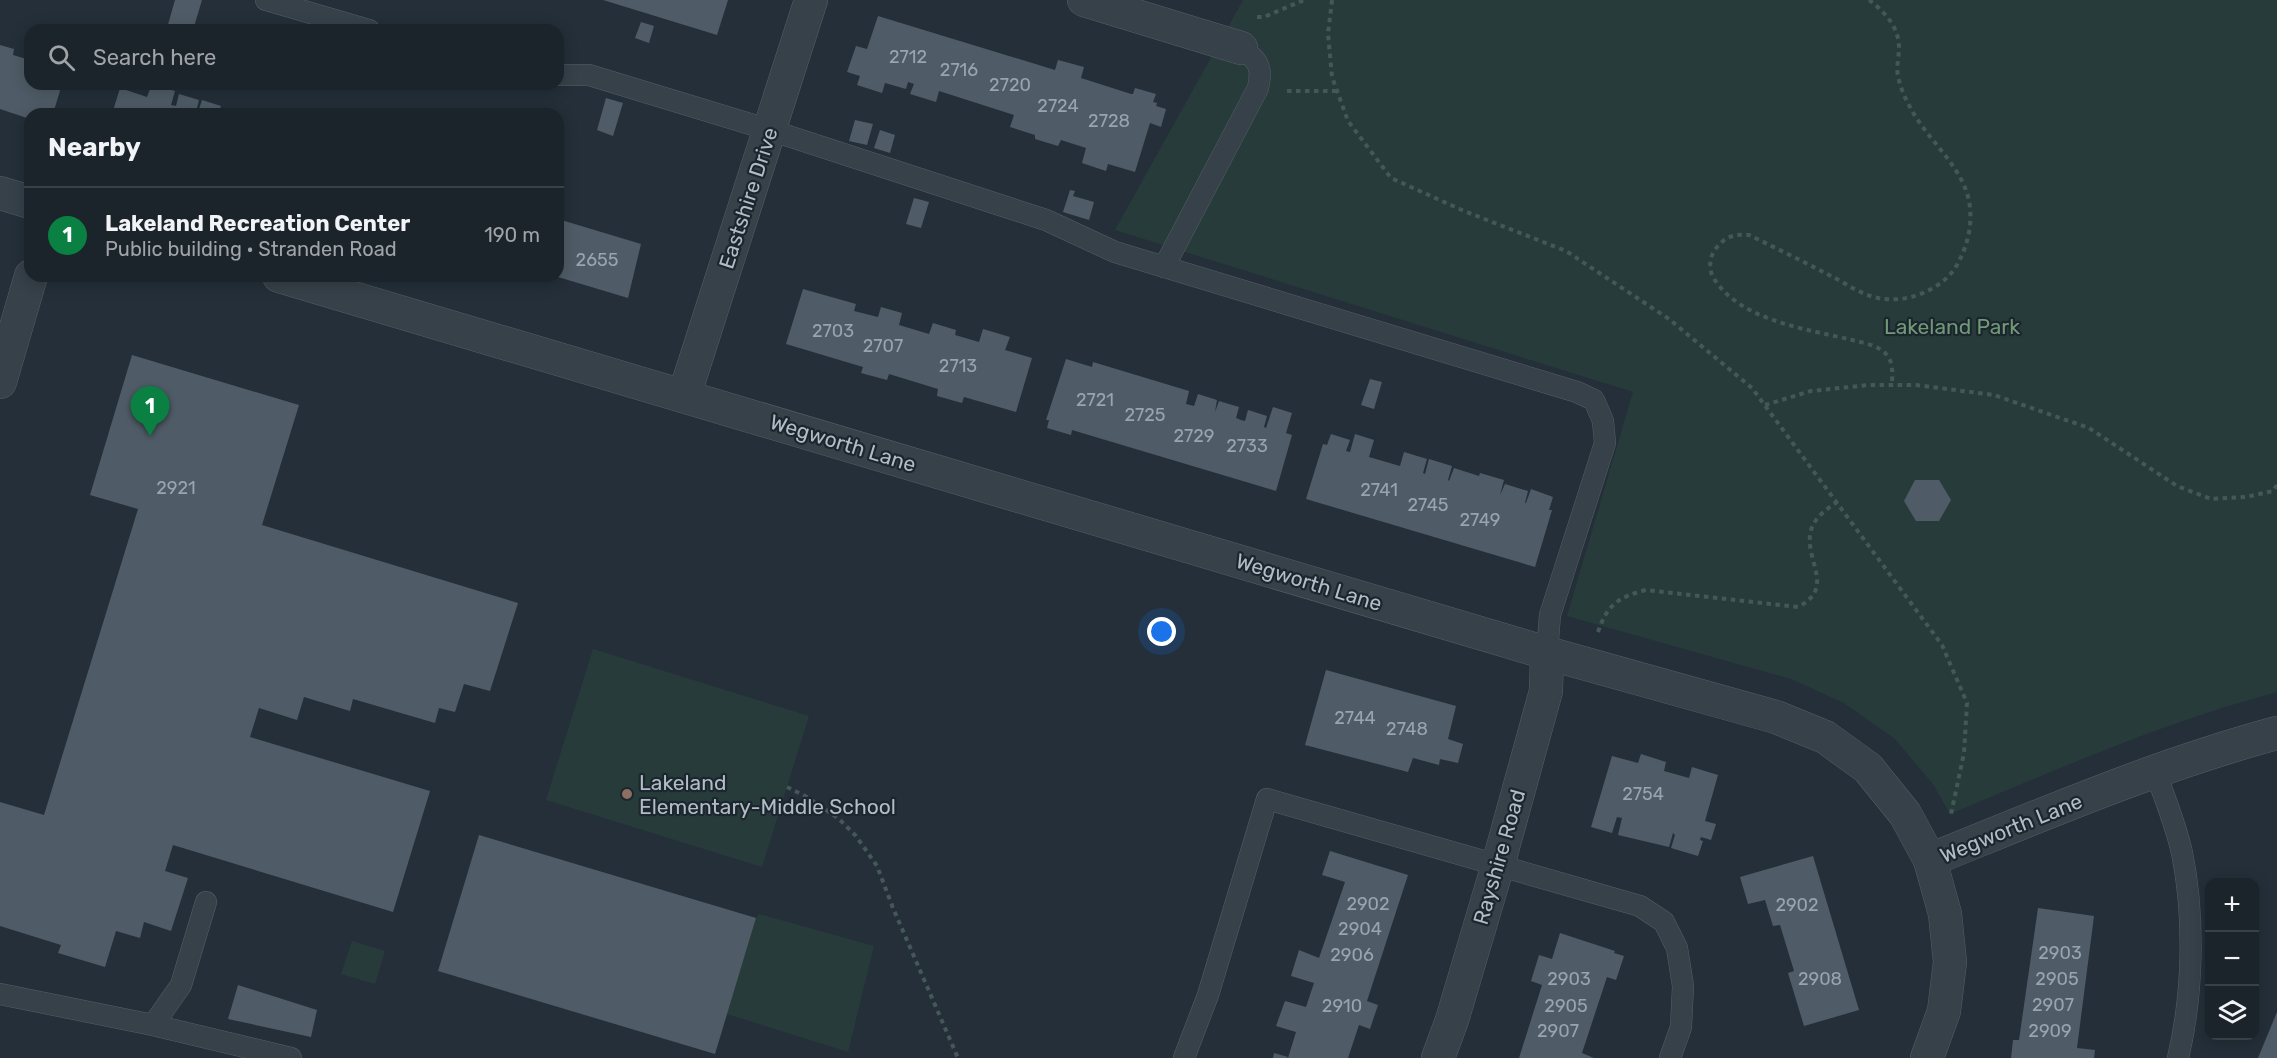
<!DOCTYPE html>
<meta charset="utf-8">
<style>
body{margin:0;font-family:Rubik,sans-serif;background:#242b33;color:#f1f3f6}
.controls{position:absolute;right:18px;bottom:18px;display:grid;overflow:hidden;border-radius:12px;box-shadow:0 3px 15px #0003}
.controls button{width:54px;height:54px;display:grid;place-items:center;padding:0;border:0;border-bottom:2px solid #394047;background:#1b232b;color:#f1f3f6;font:30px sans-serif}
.you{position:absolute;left:1162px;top:632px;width:21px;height:21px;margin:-15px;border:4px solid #fff;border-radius:50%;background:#1a73e8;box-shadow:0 0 0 9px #1a73e833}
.badge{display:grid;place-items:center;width:39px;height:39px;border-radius:50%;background:#0b8043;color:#fff;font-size:20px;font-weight:700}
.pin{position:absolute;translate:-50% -50px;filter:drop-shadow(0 2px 3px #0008)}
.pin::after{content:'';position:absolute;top:32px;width:21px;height:18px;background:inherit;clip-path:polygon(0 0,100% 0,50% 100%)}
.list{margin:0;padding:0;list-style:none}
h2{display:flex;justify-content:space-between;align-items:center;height:78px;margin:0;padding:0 24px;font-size:26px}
h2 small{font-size:20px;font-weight:400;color:#a0a4a9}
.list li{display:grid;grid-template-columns:39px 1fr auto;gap:18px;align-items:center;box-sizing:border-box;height:96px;padding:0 24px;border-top:2px solid #394047}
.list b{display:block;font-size:22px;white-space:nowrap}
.list p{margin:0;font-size:20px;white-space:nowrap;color:#a0a4a9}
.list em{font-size:20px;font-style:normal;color:#a0a4a9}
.icon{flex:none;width:33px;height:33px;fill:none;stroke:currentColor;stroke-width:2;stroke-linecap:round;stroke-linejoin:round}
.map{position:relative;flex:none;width:2277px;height:1058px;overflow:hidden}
.search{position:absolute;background:#1b232b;box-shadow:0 3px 15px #0003;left:24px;top:24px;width:540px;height:66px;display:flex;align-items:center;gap:15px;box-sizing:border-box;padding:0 21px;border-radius:18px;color:#a0a4a9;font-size:22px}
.panel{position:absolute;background:#1b232b;box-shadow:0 3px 15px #0003;left:24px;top:108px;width:540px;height:174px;border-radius:18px}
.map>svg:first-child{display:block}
</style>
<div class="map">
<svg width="2277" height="1058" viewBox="0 0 2277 1058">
<rect width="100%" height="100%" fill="#242f39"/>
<g fill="#273c3a">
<path d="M1243 0H2277V692C2164 722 2058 769 1950 814L1933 784 1895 739 1844 703 1791 679 1567 616 1633 392 1115 230Z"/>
<path d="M593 649 809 716 762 867 546 800Z"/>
<path d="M759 914 874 946 848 1052 727 1014 756 918Z"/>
<path d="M352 941 385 951 375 984 341 974Z"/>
</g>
<g fill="#4f5c67">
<path d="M175 0H202L193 30 167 28Z"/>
<path d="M603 0H728L717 35Z"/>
<path d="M878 16 1055 70 1058 60 1084 67 1081 78 1131 94H1133L1135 88 1156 94 1153 102 1157 103 1156 106 1166 109 1161 127 1150 123 1135 172 1108 164 1106 171 1082 163 1086 148 1061 140 1058 146 1035 139V135L1010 127 1014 115 939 91 936 102 910 94 914 84 908 82 906 89 885 83 882 93 857 85 860 76 847 72 856 46 867 49Z"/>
<path d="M641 22 654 26 649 43 635 38Z"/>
<path d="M0 45 14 49 13 55 30 60V84H62L53 114H30V119L0 109Z"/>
<path d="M152 84 175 91 171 105 176 106 179 94 199 100 196 112H198L202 100 221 106 218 114H112L120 88 147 97Z"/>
<path d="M606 98 623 103 613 136 597 130Z"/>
<path d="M855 120 873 124 867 145 849 141Z"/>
<path d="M880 130 895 135 890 153 874 148Z"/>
<path d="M1070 190 1075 191 1073 196 1094 202 1089 220 1063 212Z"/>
<path d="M914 198 929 202 921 228 906 224Z"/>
<path d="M558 219 641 244 628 298 558 277Z"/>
<path d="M803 289 856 304 854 311 878 317 881 307 902 313 899 325 929 334 933 323 956 330 955 335 979 342 983 329 1010 337 1005 350 1032 358 1016 412 964 397 962 403 937 396 938 389 889 374 887 380 861 373 863 367 786 344Z"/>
<path d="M132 355 299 405 262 525 518 603 490 691 464 684 455 712 439 708 435 723 353 699 350 711 304 697 297 720 259 708 250 737 430 791 393 912 173 845 165 871 188 878 171 931 144 922 140 938 116 931 105 967 58 953 61 945 0 926V802L44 815 138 509 90 495Z"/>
<path d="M1066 359 1092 367 1093 362 1189 391 1186 404 1194 406 1198 394 1217 400 1215 412 1219 401 1239 407 1236 418 1241 420 1245 421 1248 410 1267 416 1264 427 1266 428 1273 407 1292 413 1286 433 1292 435 1276 491 1072 430 1071 435 1047 428 1049 420H1046Z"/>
<path d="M1370 379 1382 382 1374 409 1361 405Z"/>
<path d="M1331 434 1350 440 1346 451 1350 452 1355 434 1374 440 1369 457 1400 466 1404 452 1427 459 1423 473 1425 474 1429 459 1452 466 1448 480 1449 481 1454 468 1479 476 1480 473 1504 480 1500 495 1505 484 1528 491 1525 503H1526L1531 489 1553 497 1549 510H1552L1535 567 1306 499 1323 444 1327 445Z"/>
<path d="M1915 480H1939L1951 500 1939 521H1916L1904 501Z"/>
<path d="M1326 670 1456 706 1448 739 1463 744 1458 763 1440 759 1439 765 1413 758 1408 772 1305 745Z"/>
<path d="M1641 754 1666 762 1664 771 1689 778 1692 767 1718 775 1705 821 1716 824 1711 840 1701 837 1700 840 1703 841 1698 856 1671 848 1675 835 1673 833 1669 847 1618 835 1622 818 1617 817 1612 833 1591 827 1612 756 1638 763Z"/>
<path d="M479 835 756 918 715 1054 438 971Z"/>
<path d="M1330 851 1408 875 1367 1001 1378 1005 1370 1029 1359 1025 1348 1058H1288L1296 1032 1276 1026 1285 1001 1306 1007 1314 983 1291 976 1299 950 1319 958 1345 882 1322 875Z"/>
<path d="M1813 856 1859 1010 1804 1026 1788 973 1794 971 1780 925 1773 926 1765 900 1748 904 1740 877Z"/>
<path d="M2038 908 2094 916 2077 1048 2095 1050 2094 1058H2011L2013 1040H2019Z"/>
<path d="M1560 933 1615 951 1614 953 1624 956 1616 980 1607 977 1582 1053 1594 1058H1519L1542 985 1531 981 1539 955 1552 959Z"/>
<path d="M238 985 317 1010 311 1037 228 1019Z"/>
<path d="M2277 1012V1058H2258Z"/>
<path d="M1274 1053 1288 1057 1287 1058H1273Z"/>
</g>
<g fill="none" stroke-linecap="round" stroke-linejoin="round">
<g stroke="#555f67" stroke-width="22">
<g id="service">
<path d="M266 0 369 30"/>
<path d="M558 75H589L770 130 1046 220 1115 252 1577 392 1594 400 1603 421 1605 443 1550 615 1547 653"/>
<path d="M1164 267 1258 88C1263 67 1258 60 1241 48"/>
<path d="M2155 770C2164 797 2176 825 2182 853 2195 917 2193 995 2178 1058"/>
<path d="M0 994 153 1025 291 1058"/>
<path d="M153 1025 181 985 206 902"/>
<path d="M1184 1058 1208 995 1267 799 1640 906 1664 922 1677 948 1683 986 1681 1027 1670 1058"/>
</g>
</g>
<g stroke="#555f67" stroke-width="34">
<g id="minor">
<path d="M1084 0 1241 48"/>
<path d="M0 193 30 202"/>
<path d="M279 276 1547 653 1776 717 1825 737 1868 768 1905 814 1930 860 1945 914 1950 962 1944 1011 1927 1058"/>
<path d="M0 382 31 276"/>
<path d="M684 396 811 0"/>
<path d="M1930 860C2044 814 2158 765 2277 733"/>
<path d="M1438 1058 1452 1020 1498 865 1546 691 1547 653"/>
</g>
</g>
<g stroke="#455858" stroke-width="4" stroke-dasharray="4.5 4.5" stroke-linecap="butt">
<path d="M1332 0 1328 34 1332 77 1348 121 1391 178 1464 211 1566 251 1669 319 1752 388 1942 645 1967 703 1964 753 1951 814"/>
<path d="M1869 0C1885 12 1899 27 1899 48 1899 57 1896 67 1898 76 1900 86 1904 96 1909 105 1924 136 1956 160 1967 193 1974 216 1970 241 1958 263 1946 287 1912 302 1885 299 1866 298 1847 284 1831 276 1804 262 1776 248 1749 235 1735 234 1726 236 1717 247 1710 255 1708 268 1713 277 1739 321 1807 329 1852 340 1863 343 1878 345 1886 354 1894 363 1892 373 1892 385"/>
<path d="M1257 17H1264L1304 0"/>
<path d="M1287 91H1337"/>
<path d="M1765 405 1811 391 1869 385H1916L1994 395 2089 428 2177 486 2211 499 2246 497 2273 491 2277 485"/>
<path d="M1598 632C1607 605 1618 597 1646 590L1798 607C1837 587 1803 560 1811 530 1815 517 1827 509 1837 502"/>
<path d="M787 787 807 797 838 818 856 836 877 866 893 908 958 1058"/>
</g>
<use href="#service" stroke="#374149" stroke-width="21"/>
<use href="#minor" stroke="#374149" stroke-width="33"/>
</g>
<circle fill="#8d6e63" stroke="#1c262e" stroke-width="2" cx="627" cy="794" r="6"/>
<g text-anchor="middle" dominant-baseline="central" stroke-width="4.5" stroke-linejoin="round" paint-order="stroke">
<g font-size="18" fill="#99a4ae">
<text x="908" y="57">2712</text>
<text x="959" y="70">2716</text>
<text x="1010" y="85">2720</text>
<text x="1058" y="106">2724</text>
<text x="1109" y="121">2728</text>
<text x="597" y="260">2655</text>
<text x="833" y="331">2703</text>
<text x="883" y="346">2707</text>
<text x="958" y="366">2713</text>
<text x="1095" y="400">2721</text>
<text x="1145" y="415">2725</text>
<text x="1194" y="436">2729</text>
<text x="1247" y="446">2733</text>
<text x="176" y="488">2921</text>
<text x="1379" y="490">2741</text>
<text x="1428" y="505">2745</text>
<text x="1480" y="520">2749</text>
<text x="1355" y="718">2744</text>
<text x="1407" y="729">2748</text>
<text x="1643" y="794">2754</text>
<text x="1368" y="904">2902</text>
<text x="1797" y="905">2902</text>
<text x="1360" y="929">2904</text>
<text x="2060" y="953">2903</text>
<text x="1352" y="955">2906</text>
<text x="1569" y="979">2903</text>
<text x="1820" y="979">2908</text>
<text x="2057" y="979">2905</text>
<text x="2053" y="1005">2907</text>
<text x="1342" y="1006">2910</text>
<text x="1566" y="1006">2905</text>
<text x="1558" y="1031">2907</text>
<text x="2050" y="1031">2909</text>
</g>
<g font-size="21" fill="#b2bcc5" stroke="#1c262e">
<text transform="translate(748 198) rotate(-72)">Eastshire Drive</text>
<text transform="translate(843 443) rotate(17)">Wegworth Lane</text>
<text transform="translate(1309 582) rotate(17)">Wegworth Lane</text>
<text transform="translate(2011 828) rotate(-22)">Wegworth Lane</text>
<text transform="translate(1499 857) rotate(-74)">Rayshire Road</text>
</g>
<g font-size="21" fill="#729976" stroke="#1c262e">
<text x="1952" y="326">Lakeland Park</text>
</g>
<g font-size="21" fill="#b2bcc5" stroke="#1c262e" text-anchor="start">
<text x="639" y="782">Lakeland<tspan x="639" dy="24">Elementary-Middle School</tspan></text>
</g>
</g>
</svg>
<div class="controls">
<button>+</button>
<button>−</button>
<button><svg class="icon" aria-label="layers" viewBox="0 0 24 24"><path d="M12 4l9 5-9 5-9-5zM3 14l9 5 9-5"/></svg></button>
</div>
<div class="you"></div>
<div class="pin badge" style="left:150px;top:436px">1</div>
<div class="search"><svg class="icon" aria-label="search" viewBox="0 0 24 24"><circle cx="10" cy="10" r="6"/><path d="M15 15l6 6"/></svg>Search here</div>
<section class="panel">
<h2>Nearby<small></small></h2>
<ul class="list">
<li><span class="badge">1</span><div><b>Lakeland Recreation Center</b><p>Public building · Stranden Road</p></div><em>190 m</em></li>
</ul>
</section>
</div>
